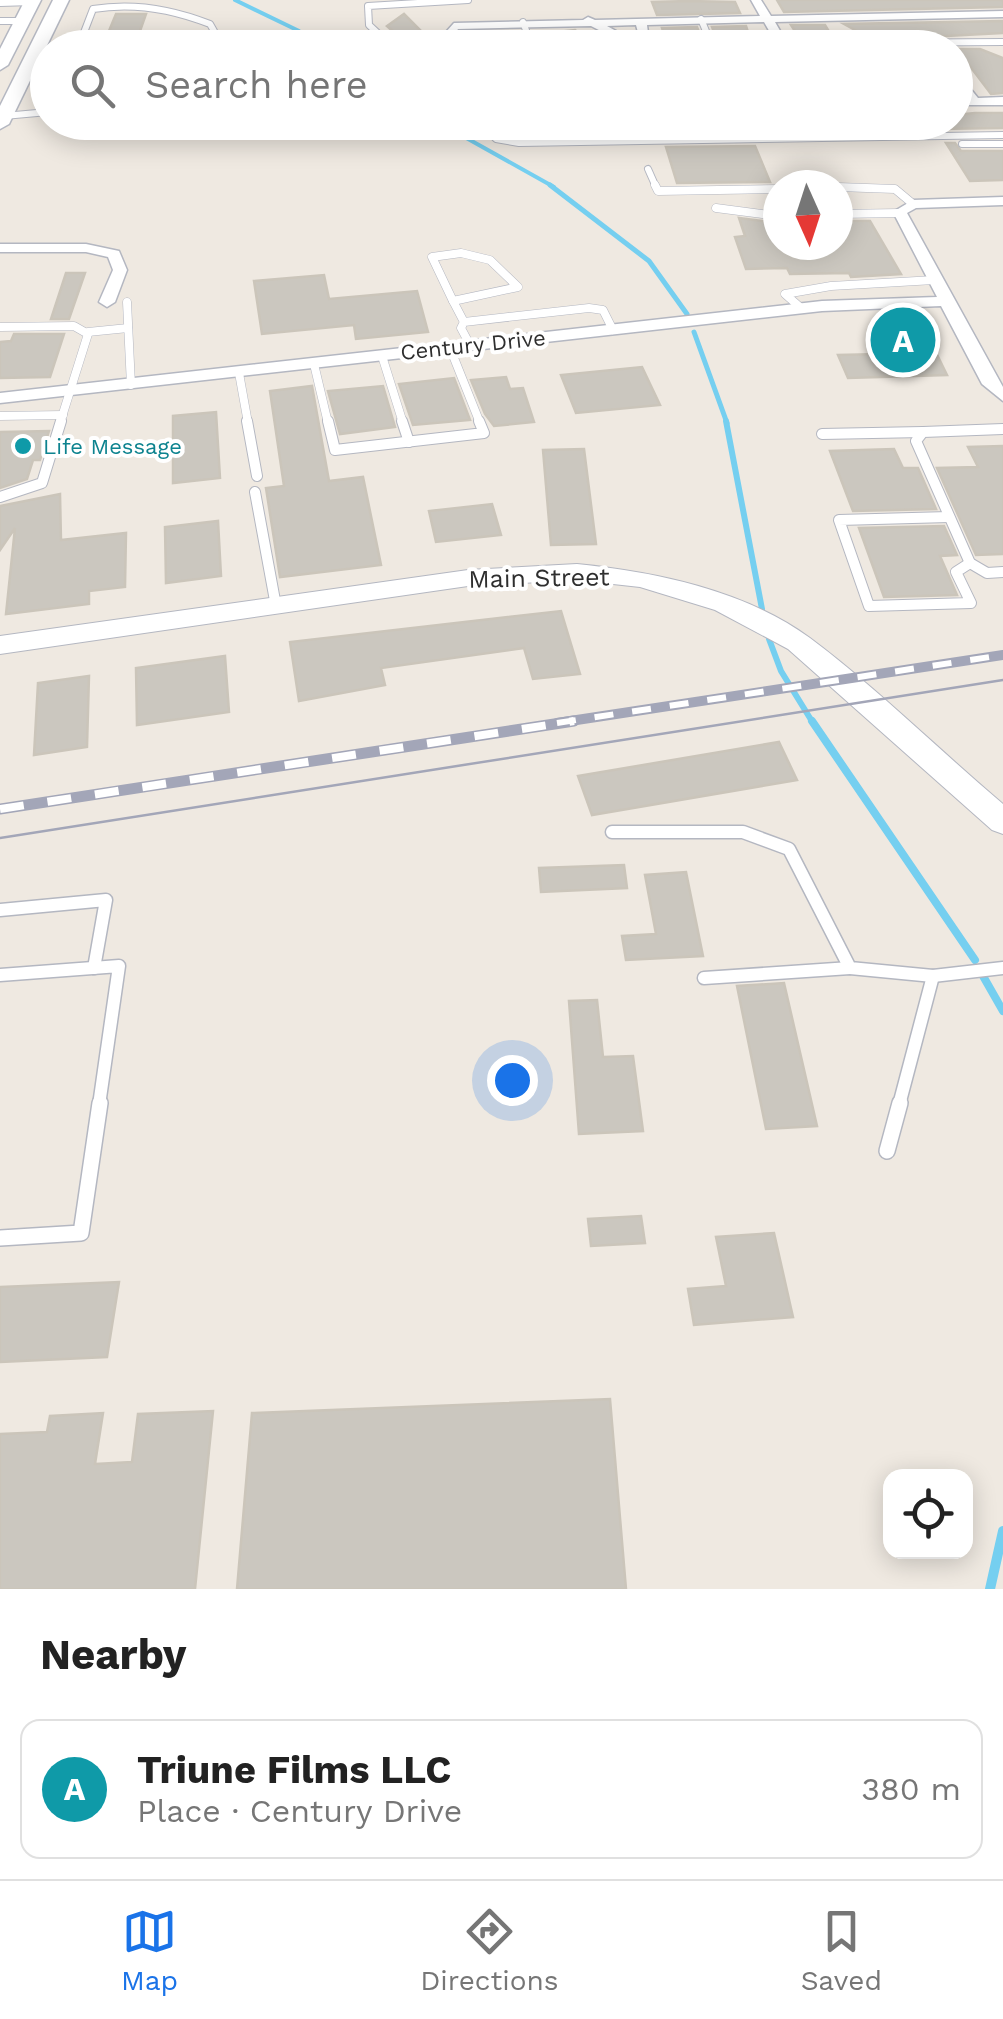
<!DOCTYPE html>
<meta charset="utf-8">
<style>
body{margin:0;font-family:"Work Sans",sans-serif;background:#f2f2f2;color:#222}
.controls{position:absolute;right:30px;bottom:30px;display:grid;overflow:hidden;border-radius:20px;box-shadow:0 5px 25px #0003}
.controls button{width:90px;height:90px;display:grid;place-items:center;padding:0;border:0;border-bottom:2px solid #e0e0e0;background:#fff;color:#222;font:50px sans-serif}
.compass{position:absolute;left:763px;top:170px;width:90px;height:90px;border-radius:50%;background:#fff;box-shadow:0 5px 25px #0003;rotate:177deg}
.you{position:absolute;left:512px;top:1080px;width:35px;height:35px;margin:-25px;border:8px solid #fff;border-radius:50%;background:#1a73e8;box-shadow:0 0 0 15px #1a73e833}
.badge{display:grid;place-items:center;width:65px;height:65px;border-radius:50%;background:#1a73e8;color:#fff;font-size:32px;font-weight:700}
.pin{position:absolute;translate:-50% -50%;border:5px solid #fff;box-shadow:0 2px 10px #0006}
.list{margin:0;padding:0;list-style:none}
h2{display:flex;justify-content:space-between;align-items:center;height:130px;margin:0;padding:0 40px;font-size:42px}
h2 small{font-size:32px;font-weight:400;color:#767676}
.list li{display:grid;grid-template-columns:65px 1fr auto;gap:30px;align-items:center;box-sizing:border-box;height:140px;margin:0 20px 20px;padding:0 20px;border:2px solid #e0e0e0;border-radius:20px}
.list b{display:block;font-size:38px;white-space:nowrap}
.list p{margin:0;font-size:32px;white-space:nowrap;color:#767676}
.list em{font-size:32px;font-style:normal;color:#767676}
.icon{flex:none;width:55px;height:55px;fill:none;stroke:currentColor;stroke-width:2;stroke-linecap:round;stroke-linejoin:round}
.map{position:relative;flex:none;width:1003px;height:1589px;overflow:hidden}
.search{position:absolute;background:#fff;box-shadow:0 5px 25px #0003;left:30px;right:30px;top:30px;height:110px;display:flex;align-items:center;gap:25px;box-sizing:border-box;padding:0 35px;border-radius:55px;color:#767676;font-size:38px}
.sheet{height:290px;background:#fff}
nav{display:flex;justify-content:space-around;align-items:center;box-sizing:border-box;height:140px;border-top:2px solid #e0e0e0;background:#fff;font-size:28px;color:#767676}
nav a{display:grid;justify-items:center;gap:5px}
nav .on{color:#1a73e8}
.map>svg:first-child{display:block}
</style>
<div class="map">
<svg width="1003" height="1589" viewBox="0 0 1003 1589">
<rect width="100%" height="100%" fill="#efe9e1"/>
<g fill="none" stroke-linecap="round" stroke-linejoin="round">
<g stroke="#75cff0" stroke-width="4">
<path d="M235 0 299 31 289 48"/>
<path d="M450 122 461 135 554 187"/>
</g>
<g stroke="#75cff0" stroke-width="5">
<path d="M550 185 649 261 687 314"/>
<path d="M694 332 727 423"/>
</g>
<g stroke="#75cff0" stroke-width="6">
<path d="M726 421 762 609"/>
<path d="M769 639 781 671 813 723"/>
</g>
<g stroke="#75cff0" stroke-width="8">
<path d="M812 721 975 960"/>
<path d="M983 976 1003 1011"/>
</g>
<path stroke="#75cff0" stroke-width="10" d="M990 1589 1003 1531"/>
</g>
<g fill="#cbc7bf" stroke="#cbc5ba" stroke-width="2.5">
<path d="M777 0H1003V7L784 12Z"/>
<path d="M688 1 735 2 740 13 657 15 652 2Z"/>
<path d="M116 14H146L134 48H102Z"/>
<path d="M404 14 432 42 408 45 387 26Z"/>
<path d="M1003 21V33L946 36H866L844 24Z"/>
<path d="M791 25H825L839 48H806Z"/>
<path d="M746 26 753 48 718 42 712 27Z"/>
<path d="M697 27 703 43H667L662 28Z"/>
<path d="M575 30 597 48H551L539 34Z"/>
<path d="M957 49H980L1003 58V93L991 94Z"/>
<path d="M975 113H1003V128L937 129 933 122H956V115Z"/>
<path d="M659 122H746L750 132 662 134Z"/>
<path d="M946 143H955L961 151H1003V180L970 181Z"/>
<path d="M755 146 770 182 677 183 666 147Z"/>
<path d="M739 218 778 223V245H838V221H870L901 274 851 277 849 273 790 274 787 268 746 269 735 237 745 236Z"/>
<path d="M66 273H85L69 319H51Z"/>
<path d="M324 275 329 299 417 291 428 332 356 339 354 325 262 334 254 281Z"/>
<path d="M924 328 947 375 848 378 838 355 882 354 871 329Z"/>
<path d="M14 334H64L50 377 0 378V342L11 341Z"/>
<path d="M642 367 660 405 576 413 561 375Z"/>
<path d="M506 377 510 389 523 388 534 422 494 426 485 414 471 380Z"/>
<path d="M454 378 470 420 413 425 399 384Z"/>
<path d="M312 386 329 481 363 477 381 565 280 577 266 488 284 486 270 391Z"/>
<path d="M383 386 395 427 340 434 328 391Z"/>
<path d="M216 412 220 478 173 483V416Z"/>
<path d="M49 431 40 460H33L27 479 0 488V432Z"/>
<path d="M1003 446V554L976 555 937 468 978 467 968 447Z"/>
<path d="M584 449 596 544 551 545 543 450Z"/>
<path d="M894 449 903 468H918L936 509 853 511 830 451Z"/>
<path d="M60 494 61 540 126 533 125 587 89 591V604L6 614 15 528 0 550V506Z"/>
<path d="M492 504 501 535 436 542 429 511Z"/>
<path d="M218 521 221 576 166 583 165 527Z"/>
<path d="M944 526 957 555 940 556 957 595 884 597 859 528Z"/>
<path d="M561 611 580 674 533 679 524 648 381 668 385 685 299 701 290 642Z"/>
<path d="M225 656 229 712 137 725 136 668Z"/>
<path d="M89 676 87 747 34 755 38 683Z"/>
<path d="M779 742 797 780 592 815 578 776Z"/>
<path d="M624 865 627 888 541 892 539 868Z"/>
<path d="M686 872 703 956 626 960 622 936 656 934 645 875Z"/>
<path d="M784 983 817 1126 766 1129 737 986Z"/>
<path d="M597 1000 603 1057 633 1056 643 1131 579 1134 569 1001Z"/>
<path d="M641 1216 645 1243 591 1246 588 1219Z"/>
<path d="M774 1233 793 1317 694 1325 688 1289 726 1286 716 1237Z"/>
<path d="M119 1282 107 1357 0 1362V1287Z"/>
<path d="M610 1399 626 1589H237L252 1413Z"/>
<path d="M213 1411 195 1589H0V1434L47 1432 50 1416 103 1413 95 1464 132 1462 138 1414Z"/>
</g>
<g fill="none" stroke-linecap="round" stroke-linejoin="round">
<g stroke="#b4b7c1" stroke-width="8">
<g id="service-far4">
<path d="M0 3 32 2"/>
<path d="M701 19 713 48"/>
<path d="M0 21H23"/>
<path d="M523 22 527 33 544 48"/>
<path d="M78 48 93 9C134 2 172 9 210 24L214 31 211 48"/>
<path d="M386 48 383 38 369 25 368 6 468 0"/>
<path d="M851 48 859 43 1003 42"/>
<path d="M4 116 48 112"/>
<path d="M479 122 496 139 519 143 1003 135"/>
<path d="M962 144H1003"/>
<path d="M648 169 656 187"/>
</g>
</g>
<g stroke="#b4b7c1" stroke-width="9">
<g id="service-far3">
<path d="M655 185 658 191 778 189"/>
<path d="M838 187 895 189 913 204"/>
<path d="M716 208 778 216"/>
<path d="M838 214 900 213"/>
<path d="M461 253 490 260 518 287 453 301 432 257Z"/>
<path d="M453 301 464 322"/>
<path d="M127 302 131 385"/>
<path d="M801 308 785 294 831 286 934 280"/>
<path d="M0 327 74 326 88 334 60 423"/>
<path d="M88 332 128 328"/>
<path d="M470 345 461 328 464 322 589 308 603 310 613 330"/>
<path d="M450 348 480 423"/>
<path d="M382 356 403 423"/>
<path d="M314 364 328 423"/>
<path d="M239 373 248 423"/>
<path d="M0 416 63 415"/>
</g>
</g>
<g stroke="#b4b7c1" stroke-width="12">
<g id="service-far2">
<path d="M247 421 257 476"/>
<path d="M328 421 335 450 484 433 479 421"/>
<path d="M402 421 409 442"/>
<path d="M1003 429 923 432 916 441 970 563 987 573 1003 572"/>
<path d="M822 434 923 432"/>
<path d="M255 492 276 606"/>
<path d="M0 497 42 483 61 421"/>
<path d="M949 517 839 520 869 606 971 603 956 572 970 563"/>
</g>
</g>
<g stroke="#b4b7c1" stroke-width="15">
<g id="service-far1">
<path d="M612 832H743L789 849 850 968 933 976 1003 968"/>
<path d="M0 910 106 900 94 968"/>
<path d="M0 975 119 966 99 1105"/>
<path d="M704 978 850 968"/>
<path d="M899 1105 933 976"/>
</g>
</g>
<g stroke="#b4b7c1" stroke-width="18">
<g id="service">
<path d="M887 1151 900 1103"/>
<path d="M0 1238 81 1233 100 1103"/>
</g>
</g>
<g stroke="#b4b7c1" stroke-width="3">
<g id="minor">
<path d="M751 0H761L771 16 1003 11V17L775 22 790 48H779L764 22 647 25 649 40 628 45 591 26 458 29 456 32 472 48H460L445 33 454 23 583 20 588 17 595 20 760 16ZM636 25 639 36 629 38 607 26Z"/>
<path d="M956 71 978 98 1003 97V105H956V99L966 98 956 82Z"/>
<path d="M1003 197V205L916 208 907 213 1003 387V401L982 384 941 306 822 311 0 403V393L822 301 937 297 893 212 913 200Z"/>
<path d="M0 244H86L119 251 127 270 115 302 107 307 99 302 113 270 108 257 86 252H0Z"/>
</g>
</g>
<g stroke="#b4b7c1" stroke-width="2">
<path id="tertiary" d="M577 564C656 572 744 590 810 638 877 688 939 750 1003 804V834L992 830 788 649 715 610 640 587 577 580 468 586 0 654V636L468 570Z"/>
</g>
<g stroke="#b4b7c1" stroke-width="3">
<g id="secondary">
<path d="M25 0H41L8 65 0 70V49Z"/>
<path d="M53 0H69L9 124 0 129V106Z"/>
</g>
</g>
<use href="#service-far4" stroke="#fff" stroke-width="6"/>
<use href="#service-far3" stroke="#fff" stroke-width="8"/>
<use href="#service-far2" stroke="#fff" stroke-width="10"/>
<use href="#service-far1" stroke="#fff" stroke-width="12"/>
<use href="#service" stroke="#fff" stroke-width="15"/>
<use href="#minor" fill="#fff" fill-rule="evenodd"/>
<use href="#tertiary" fill="#fff" fill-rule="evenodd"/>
<use href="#secondary" fill="#fff" fill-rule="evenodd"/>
<path stroke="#a3a6b8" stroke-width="2.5" d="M0 838 1003 680"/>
<g stroke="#a3a6b8" stroke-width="10">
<path id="rail-far1" d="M557 723 1003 655"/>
</g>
<g stroke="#a3a6b8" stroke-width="11">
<path id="rail" d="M0 809 574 721"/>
</g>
<use href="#rail-far1" stroke="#fff" stroke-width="6" stroke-dasharray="19" stroke-linecap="butt"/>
<use href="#rail" stroke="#fff" stroke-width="8" stroke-dasharray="24" stroke-linecap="butt"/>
</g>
<circle fill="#0f9aa8" stroke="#fff" stroke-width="4" cx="23" cy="446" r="10"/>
<g text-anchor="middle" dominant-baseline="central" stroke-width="8" stroke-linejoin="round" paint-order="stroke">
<g font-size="22" fill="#2e2e2e" stroke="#fff">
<text transform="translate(473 345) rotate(-6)">Century Drive</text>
</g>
<g font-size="22" fill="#0d838f" stroke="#fff" text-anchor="start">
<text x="43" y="446">Life Message</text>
</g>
<g font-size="25" fill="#2e2e2e" stroke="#fff">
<text transform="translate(539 578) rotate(-1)">Main Street</text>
</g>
</g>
</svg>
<div class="controls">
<button><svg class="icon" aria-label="locate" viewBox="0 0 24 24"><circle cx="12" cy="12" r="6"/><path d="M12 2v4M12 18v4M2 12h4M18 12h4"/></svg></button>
</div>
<svg class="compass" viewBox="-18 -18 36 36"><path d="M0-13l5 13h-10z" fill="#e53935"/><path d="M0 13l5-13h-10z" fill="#767676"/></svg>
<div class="you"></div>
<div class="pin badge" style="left:903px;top:340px;background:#0f9aa8">A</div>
<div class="search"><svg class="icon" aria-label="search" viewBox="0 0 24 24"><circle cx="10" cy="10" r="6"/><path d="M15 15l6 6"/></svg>Search here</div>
</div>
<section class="sheet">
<h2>Nearby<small></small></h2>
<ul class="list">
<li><span class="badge" style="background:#0f9aa8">A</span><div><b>Triune Films LLC</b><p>Place · Century Drive</p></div><em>380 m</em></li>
</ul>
</section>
<nav>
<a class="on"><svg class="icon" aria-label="map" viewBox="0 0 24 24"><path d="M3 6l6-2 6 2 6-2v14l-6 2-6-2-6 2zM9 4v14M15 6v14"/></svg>Map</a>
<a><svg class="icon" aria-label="directions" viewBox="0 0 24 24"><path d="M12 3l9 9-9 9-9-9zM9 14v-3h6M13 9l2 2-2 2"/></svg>Directions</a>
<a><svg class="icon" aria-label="saved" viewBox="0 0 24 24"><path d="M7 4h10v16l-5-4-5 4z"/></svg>Saved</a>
</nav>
